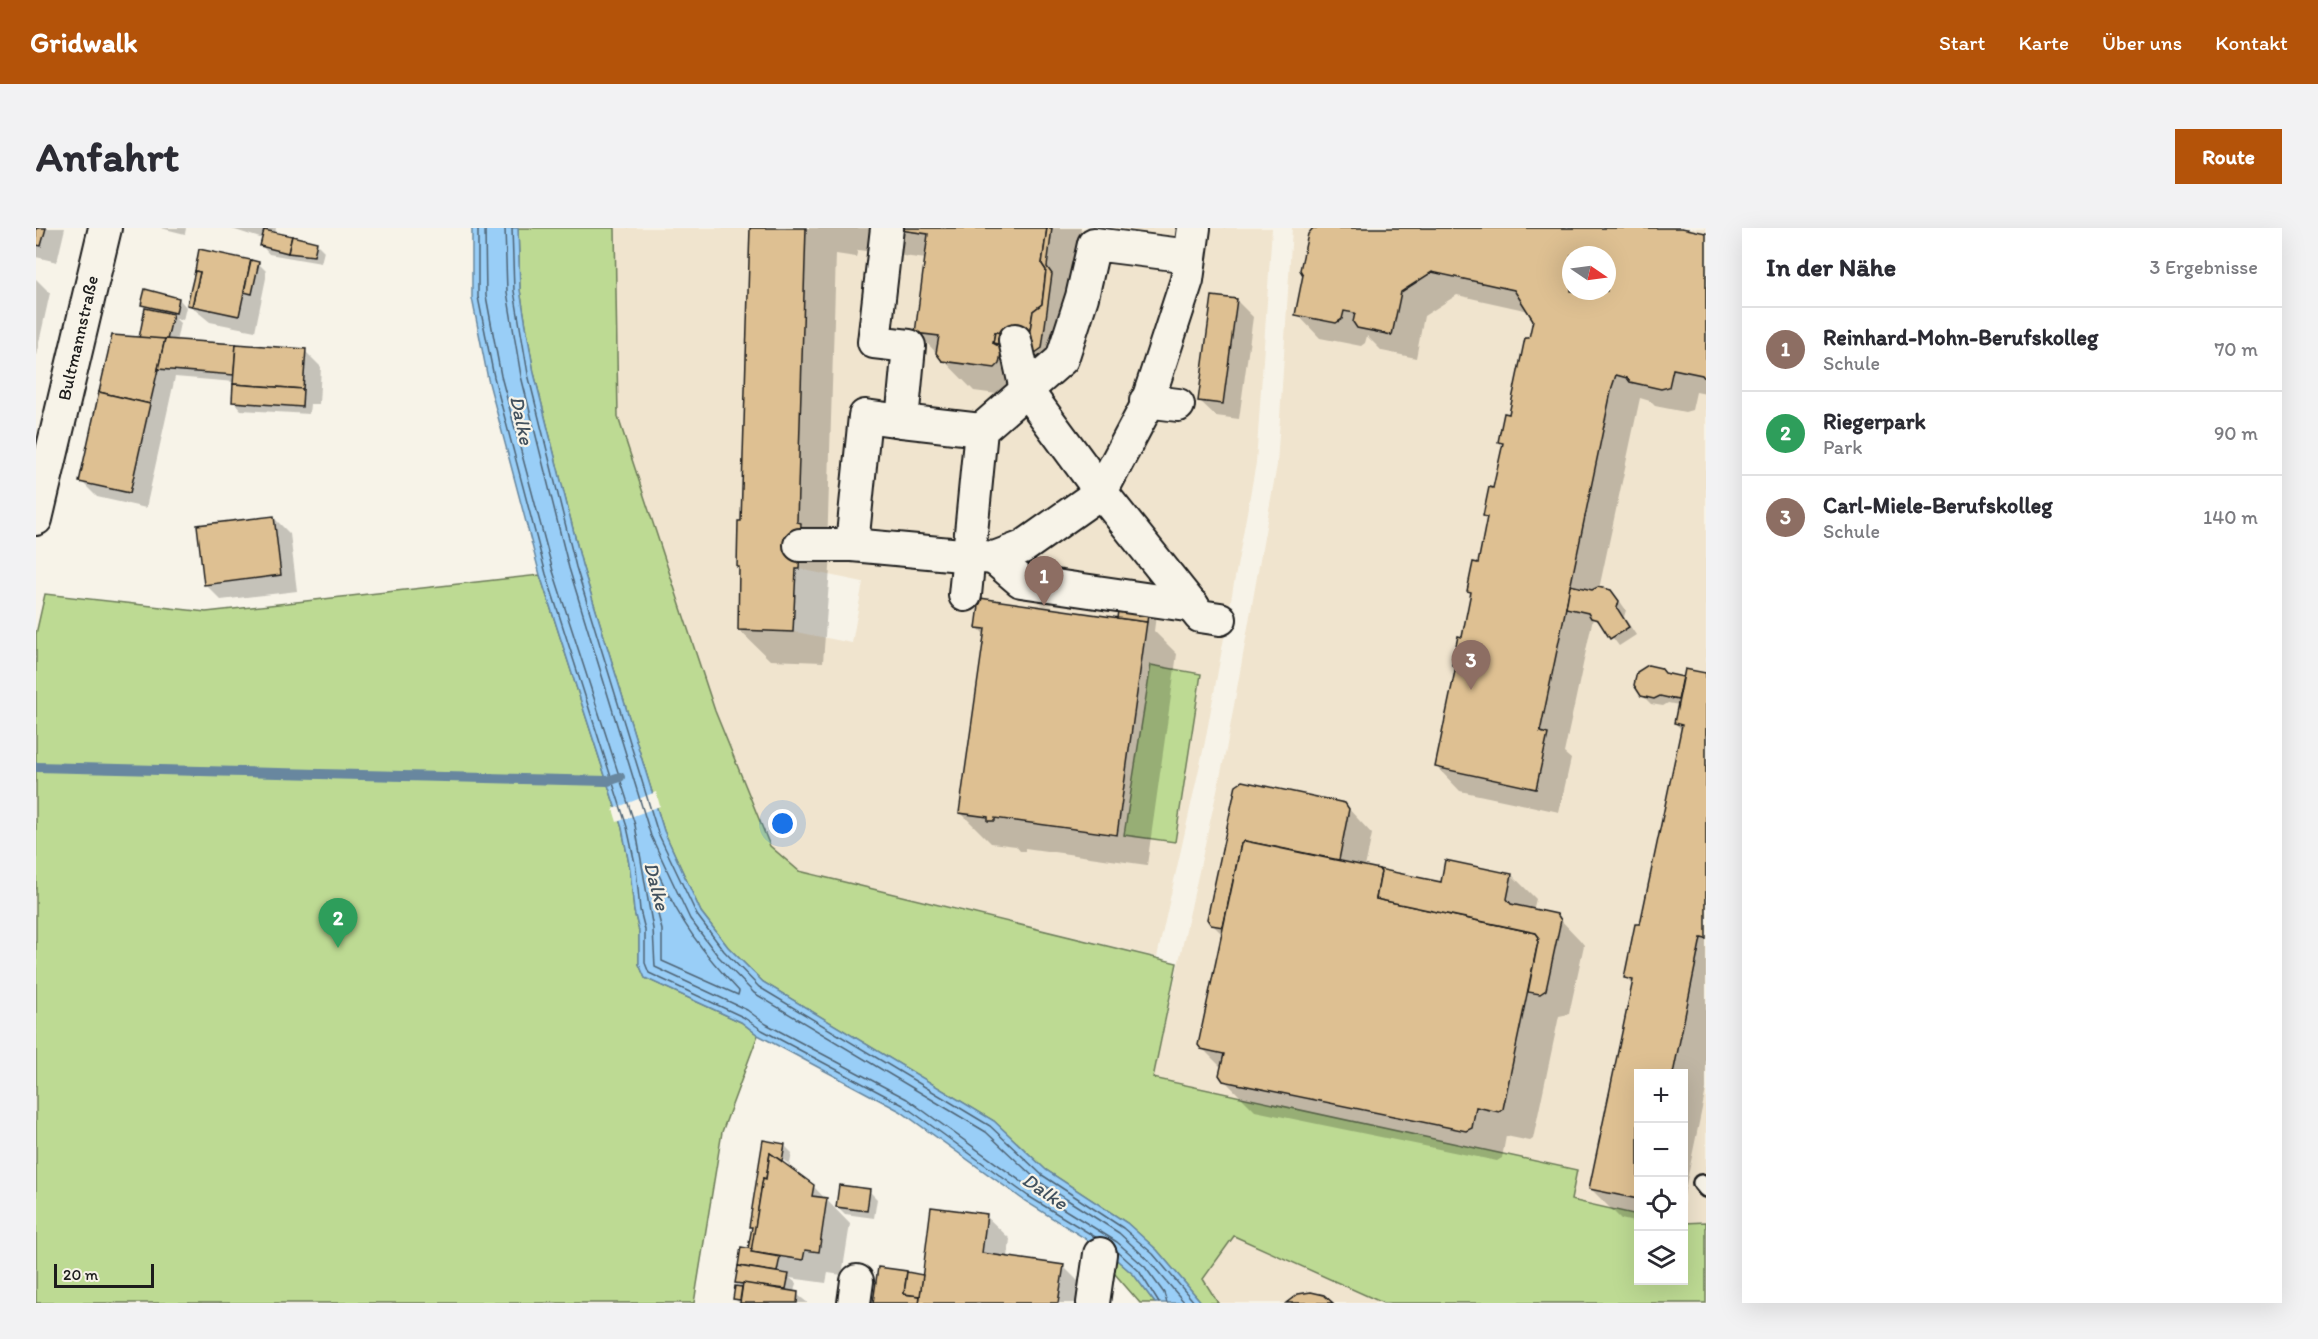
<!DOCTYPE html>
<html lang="de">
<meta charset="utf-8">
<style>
body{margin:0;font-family:Itim,sans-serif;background:#f2f2f3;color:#2b2b33}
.controls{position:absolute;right:18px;bottom:18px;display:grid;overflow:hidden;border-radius:0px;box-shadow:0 6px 24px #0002}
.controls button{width:54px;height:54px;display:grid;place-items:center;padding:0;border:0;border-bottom:2px solid #e1e1e2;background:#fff;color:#2b2b33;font:30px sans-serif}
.compass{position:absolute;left:1526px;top:18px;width:54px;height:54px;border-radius:50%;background:#fff;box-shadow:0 6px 24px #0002;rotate:103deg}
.scale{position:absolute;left:18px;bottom:15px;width:100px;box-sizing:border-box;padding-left:6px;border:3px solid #1c1c1c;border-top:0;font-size:16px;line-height:21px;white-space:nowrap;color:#1c1c1c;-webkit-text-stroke:4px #f7f3e8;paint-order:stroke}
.you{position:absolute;left:747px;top:596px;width:21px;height:21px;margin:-15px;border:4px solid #fff;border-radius:50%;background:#1a73e8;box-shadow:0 0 0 9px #1a73e833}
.badge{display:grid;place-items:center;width:39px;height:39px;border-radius:50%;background:#b45309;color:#fff;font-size:20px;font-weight:700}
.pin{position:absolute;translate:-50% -50px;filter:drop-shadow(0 2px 3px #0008)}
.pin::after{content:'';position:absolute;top:32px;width:21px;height:18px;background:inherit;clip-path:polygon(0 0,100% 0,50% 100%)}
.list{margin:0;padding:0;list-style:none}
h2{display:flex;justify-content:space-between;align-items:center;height:78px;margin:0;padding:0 24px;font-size:26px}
h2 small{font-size:20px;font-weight:400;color:#7c7c81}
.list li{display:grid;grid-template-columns:39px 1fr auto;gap:18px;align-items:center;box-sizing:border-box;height:84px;padding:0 24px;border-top:2px solid #e1e1e2}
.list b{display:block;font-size:22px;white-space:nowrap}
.list p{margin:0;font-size:20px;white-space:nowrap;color:#7c7c81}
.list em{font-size:20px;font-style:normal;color:#7c7c81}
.icon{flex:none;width:33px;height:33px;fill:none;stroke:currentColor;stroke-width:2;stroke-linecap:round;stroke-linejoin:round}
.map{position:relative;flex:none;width:1670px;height:1075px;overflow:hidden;border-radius:0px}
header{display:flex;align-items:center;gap:36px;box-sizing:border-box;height:84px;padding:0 30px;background:#b45309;color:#fff}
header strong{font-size:28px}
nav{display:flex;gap:33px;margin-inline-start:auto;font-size:21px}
.intro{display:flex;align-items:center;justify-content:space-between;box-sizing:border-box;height:144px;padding:0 36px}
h1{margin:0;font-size:42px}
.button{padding:15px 27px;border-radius:0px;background:#b45309;color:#fff;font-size:21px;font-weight:700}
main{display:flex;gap:36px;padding:0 36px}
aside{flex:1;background:#fff;border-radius:0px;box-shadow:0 6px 24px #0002}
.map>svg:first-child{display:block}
</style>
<header>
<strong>Gridwalk</strong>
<nav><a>Start</a><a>Karte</a><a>Über uns</a><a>Kontakt</a></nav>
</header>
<div class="intro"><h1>Anfahrt</h1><a class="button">Route</a></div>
<main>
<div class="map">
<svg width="1670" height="1075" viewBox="0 0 1670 1075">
<rect width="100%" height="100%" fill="#f7f3e8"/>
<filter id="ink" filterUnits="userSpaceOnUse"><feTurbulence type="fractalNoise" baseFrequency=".0167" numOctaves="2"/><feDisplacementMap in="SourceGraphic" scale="12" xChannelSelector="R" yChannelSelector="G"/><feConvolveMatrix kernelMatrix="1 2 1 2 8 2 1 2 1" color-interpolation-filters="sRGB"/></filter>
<g filter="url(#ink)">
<g fill="#f0e4ce" fill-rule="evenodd">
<path d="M579 0H1236L1220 235 1169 514 1121 729 763 643 734 618 679 483 582 189ZM704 339 763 341 827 354 816 415 760 404 702 402Z"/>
<path d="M1256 0H1670V994L1648 995V846H1602V987L1534 972 1541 943 1117 850 1190 522 1241 237ZM1535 27H1571V63H1535Z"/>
<path d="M1198 1008 1347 1075H1182L1167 1051Z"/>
</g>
<g fill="#bdda93" stroke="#6c7b58" stroke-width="1.5">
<path d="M482 0H579L582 189 679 483 734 618 763 643 1141 735 1117 850 1541 942 1535 972 1602 987V1052H1648V995L1670 994V1075H1347L1198 1008 1167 1051 1182 1075H1166L1121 1022 1091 995 1010 942 958 893 727 754 692 719 665 684 628 603 546 337 498 145 484 62Z"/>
<path d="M504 347 586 600 594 641 598 683 603 703V736L609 750 705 794 722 807 686 904 658 1075H0V406L9 366 170 384Z"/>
<path d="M1115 437 1165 446 1139 614 1088 607Z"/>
<path d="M1074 1026 1098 1047 1119 1075H1104L1072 1038Z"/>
</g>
<path fill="#99cef7" stroke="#67879f" stroke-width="1.5" d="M436 0H482L484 62 498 145 546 337 628 603 665 684 692 719 727 754 958 893 1010 942 1091 995 1121 1022 1166 1075H1119L1098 1047 1074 1026 989 973 864 883 722 807 705 794 609 750 603 736V703L598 683 594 641 586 600 504 347 452 151 436 70Z"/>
<path fill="#f7f3e8" d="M620 564 624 578 581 594 577 581Z"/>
<g fill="#0003" fill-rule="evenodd">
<path d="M0 0H29L21 34 0 29Z"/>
<path d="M125 0H150L149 6Z"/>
<path d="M193 0H240L239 6 280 15 288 23 285 35 233 26 226 18 227 11Z"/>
<path d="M715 0H1045L1036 68 1040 74 990 170 938 163 880 104 890 31 822 22 820 29 800 26 791 323 795 327 787 434 734 432 703 402 705 342 702 339 706 294Z"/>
<path d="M1279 0H1654L1658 4 1670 7V166L1660 164 1656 182 1649 184 1619 178 1614 173 1604 170 1563 361 1575 363 1583 372 1590 382 1588 389 1600 407 1583 418 1568 398 1557 390 1528 525 1535 531 1523 584 1424 563 1401 539 1421 440 1417 437 1427 411 1437 366 1433 362 1443 337 1452 292 1448 288 1458 262 1468 218 1464 214 1474 188 1499 92 1493 83 1421 67 1388 88 1380 130 1346 123 1331 108 1329 115 1325 118 1284 110 1261 86ZM1535 27H1571V63H1535Z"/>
<path d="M222 35 230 43V50L219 103 174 94 153 77Z"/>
<path d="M0 51 14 65 0 128Z"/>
<path d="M143 71 150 79 147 92 139 90 144 95 140 114 269 123 285 139 283 176H274L273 186 205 182 198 174 199 154 139 149 110 280 61 269 45 253 104 111 110 80 107 77Z"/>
<path d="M1201 73 1217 89 1203 191 1180 188 1163 172Z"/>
<path d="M238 290 254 306 261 363 185 372 169 356Z"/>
<path d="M1084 376 1120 388 1118 403 1141 426 1111 637 989 620V623H984L980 618 955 615 924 584 950 408 941 399 1085 392Z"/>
<path d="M1630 447 1648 452 1670 447V861L1648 967V846H1602V995L1585 991 1555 961 1597 758 1590 750 1606 698 1646 502 1639 495 1643 477 1632 475 1627 478 1615 476 1606 467Z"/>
<path d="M1201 558 1309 577 1336 606 1329 639 1406 655 1476 647 1500 671 1497 683 1520 687 1544 712 1548 717 1533 786 1523 788 1497 911 1494 913 1470 908 1466 930 1461 933 1219 883 1188 852 1186 840 1166 820 1187 707 1176 696Z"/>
<path d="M728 914 748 917 756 925 753 941 777 958 814 996 806 1047 792 1045 790 1055 754 1050 760 1055 758 1064 772 1075H703L699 1071 700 1059 707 1061 701 1054 706 1021 714 1022ZM734 923 753 936 751 938 734 926Z"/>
<path d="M833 963 841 971 838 990 809 986 801 978Z"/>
<path d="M950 988 974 1011 972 1030 1027 1038 1051 1062 1049 1075H838L843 1041 888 1048Z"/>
</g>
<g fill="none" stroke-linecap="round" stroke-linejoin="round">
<g stroke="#4e6374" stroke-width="1.5">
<path d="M442 0V69L458 149 510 346 591 599 600 640 604 682 609 702V735L613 745 707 789 726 802 867 877 992 968 1061 1010"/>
<path d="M449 0 450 68 465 148 517 343 599 597 617 701 619 739 711 782 730 796 871 871 997 962 1081 1014 1109 1039 1128 1065 1131 1075"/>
<path d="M469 0 471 64 485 148 533 340 615 608 654 691 682 728 718 765 950 904 1002 953 1083 1005 1112 1032 1149 1075"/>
<path d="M476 0 478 63 492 146 540 339 622 605 661 687 688 723 723 759 954 898 1006 947 1087 1000 1117 1026 1159 1075"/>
<path d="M619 646 623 647C645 695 666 724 703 763L702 767 626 733V702L620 678Z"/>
<path d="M1081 1023 1103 1043 1123 1075"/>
</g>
<path stroke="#67879f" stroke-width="10" d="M0 539 572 553 584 549"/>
</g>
<g fill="#dec092" stroke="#1c1c1c" stroke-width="1.5" fill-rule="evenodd">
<path d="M0 0H10L5 18 0 17Z"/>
<path d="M714 0H770L761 294 765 295 764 317 763 341H760L757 404 702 402 703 339H701L702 293H705Z"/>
<path d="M850 0H1011L1006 36 1010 42 1006 76 997 83 994 102 987 108 959 104 957 115 966 120 963 136 959 140 906 133 900 125 903 108 879 105 892 6Z"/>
<path d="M1011 0H1016L1011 39 1016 46 1006 120 999 125 966 121 962 116 957 115 959 104 987 108 994 102 997 83 1006 76 1010 42 1006 36Z"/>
<path d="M1277 0H1646L1670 5V152L1666 147 1637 141 1633 159 1625 161 1594 154 1591 150 1580 147 1576 159 1504 504 1512 506 1500 561 1399 539 1420 438 1416 437 1422 408 1426 409 1435 364 1431 363 1437 334 1442 335 1451 289 1447 288 1453 259 1457 260 1467 215 1462 214 1468 185 1473 186 1489 110H1493L1497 92 1478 62 1396 44 1365 64 1356 107 1321 100 1317 94 1319 85 1308 83 1306 91 1300 95 1259 87 1267 47 1264 42 1272 6ZM1535 27H1571V63H1535Z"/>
<path d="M228 2 256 8 252 25 224 18Z"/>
<path d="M256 8 281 14 278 28 252 25Z"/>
<path d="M163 21 215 32 203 88 156 78 164 44 159 43Z"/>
<path d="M215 32 223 34 216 66 208 64Z"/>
<path d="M159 43 164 44 156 78 151 77Z"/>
<path d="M109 61 143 70 140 85 105 77Z"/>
<path d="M1176 68 1201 71 1187 176 1162 173Z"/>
<path d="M109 80 137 86 131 112 103 110Z"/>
<path d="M76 107 129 111 114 176 63 164Z"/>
<path d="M129 111 200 116 198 147 122 141Z"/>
<path d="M200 116 270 121 267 161 197 156Z"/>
<path d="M197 156 267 161 266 179 196 174Z"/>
<path d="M63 164 114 176 94 265 43 254Z"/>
<path d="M238 288 245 347 168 357 161 297Z"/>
<path d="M1534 357 1556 362 1562 359 1575 362 1583 373 1581 380 1593 399 1574 411 1562 392 1555 390 1552 385 1530 380Z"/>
<path d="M944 370 1111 394 1081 607 959 590V593H952V589L923 585 949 401 940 400Z"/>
<path d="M1083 375 1113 379 1111 394 1081 390Z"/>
<path d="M1612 437 1625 440 1629 445 1647 449 1642 472 1624 468 1618 471 1605 468 1598 457 1601 444Z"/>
<path d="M1649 441 1670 445V711L1665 710 1637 846H1602V971L1553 961 1597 752 1588 750 1599 696H1604L1646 497 1638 495Z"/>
<path d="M1206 553 1309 575 1313 581 1303 632 1209 613 1205 616 1187 699 1175 697 1171 691 1200 557Z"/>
<path d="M1209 613 1343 641 1345 644 1340 671 1500 705 1503 709 1467 881 1463 884 1440 879 1436 900 1430 903 1187 853 1183 847 1188 826 1165 821 1162 817 1205 616Z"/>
<path d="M1409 632 1476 646 1471 671 1475 676 1521 686 1525 692 1510 762 1504 766 1492 764 1503 709 1500 705 1340 671 1345 644 1343 641 1405 654Z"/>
<path d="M727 912 749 916 746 933 734 925 730 951 727 950 716 1021H712L716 999H713Z"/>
<path d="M734 925 778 957 776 968 791 970 783 1024 769 1022 767 1032 715 1024 727 950 730 951Z"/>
<path d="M803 957 834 961 831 983 800 979Z"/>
<path d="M895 979 951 986 946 1025 1028 1037 1022 1075H883Z"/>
<path d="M705 1019 716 1021 715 1024 744 1029 741 1044 702 1038Z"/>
<path d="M702 1038 753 1046 750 1061 699 1055Z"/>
<path d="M842 1039 871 1043 868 1066 884 1068 883 1075H837Z"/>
<path d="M871 1044 887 1047 884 1068 868 1066Z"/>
<path d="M707 1055 762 1064 761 1075H704Z"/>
<path d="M699 1058 706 1059 704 1072 697 1071Z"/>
<path d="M1275 1064 1288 1067 1297 1075H1250L1262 1066Z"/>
</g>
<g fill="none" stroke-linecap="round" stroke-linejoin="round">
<g stroke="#1c1c1c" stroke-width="20">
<path id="lane" d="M1665 955 1670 961"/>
</g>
<g stroke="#1c1c1c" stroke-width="36">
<g id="street">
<path d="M851 0 838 114 873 118 866 193 945 202"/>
<path d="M979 112 990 162 1065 264 1164 388 1184 391"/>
<path d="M1110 173 1142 177"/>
<path d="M0 291 69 0"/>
<path d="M764 317H816L958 330 987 319 1065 264 1109 181 1151 52 1158 0"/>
<path d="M816 317 829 188 866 193"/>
<path d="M958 330 985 353 1157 378"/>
<path d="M929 367 945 202 1026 131 1046 69 1058 16 1154 28"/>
<path d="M818 1075 821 1053"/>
<path d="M1057 1075 1064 1026"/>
</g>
</g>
<use href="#lane" stroke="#f7f3e8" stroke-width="15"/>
<use href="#street" stroke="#f7f3e8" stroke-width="32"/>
</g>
</g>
<g text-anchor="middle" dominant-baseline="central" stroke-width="4.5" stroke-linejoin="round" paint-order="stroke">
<g font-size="18" fill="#1c1c1c" stroke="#f7f3e8">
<text transform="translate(42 110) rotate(-77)">Bultmannstraße</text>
</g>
<g font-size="20" font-style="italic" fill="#42515e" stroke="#f7f3e8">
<text transform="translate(486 192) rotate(78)">Dalke</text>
<text transform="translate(621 658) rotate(75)">Dalke</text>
<text transform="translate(1009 963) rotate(34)">Dalke</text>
</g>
</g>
</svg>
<div class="controls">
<button>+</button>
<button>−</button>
<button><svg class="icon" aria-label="locate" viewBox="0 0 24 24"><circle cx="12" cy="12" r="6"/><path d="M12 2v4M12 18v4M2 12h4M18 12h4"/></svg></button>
<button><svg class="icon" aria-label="layers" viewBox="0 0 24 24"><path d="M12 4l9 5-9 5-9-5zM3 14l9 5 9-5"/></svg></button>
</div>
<svg class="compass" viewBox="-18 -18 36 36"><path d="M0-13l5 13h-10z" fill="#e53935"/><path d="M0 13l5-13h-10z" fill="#7c7c81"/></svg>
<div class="scale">20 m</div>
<div class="you"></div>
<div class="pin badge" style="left:1008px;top:378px;background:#8d6e63">1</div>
<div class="pin badge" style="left:302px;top:720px;background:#2e9e5b">2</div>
<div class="pin badge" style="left:1435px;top:462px;background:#8d6e63">3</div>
</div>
<aside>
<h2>In der Nähe<small>3 Ergebnisse</small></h2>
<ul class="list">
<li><span class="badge" style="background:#8d6e63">1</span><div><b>Reinhard-Mohn-Berufskolleg</b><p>Schule</p></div><em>70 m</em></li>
<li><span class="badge" style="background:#2e9e5b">2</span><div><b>Riegerpark</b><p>Park</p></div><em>90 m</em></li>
<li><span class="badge" style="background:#8d6e63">3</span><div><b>Carl-Miele-Berufskolleg</b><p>Schule</p></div><em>140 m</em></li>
</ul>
</aside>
</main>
